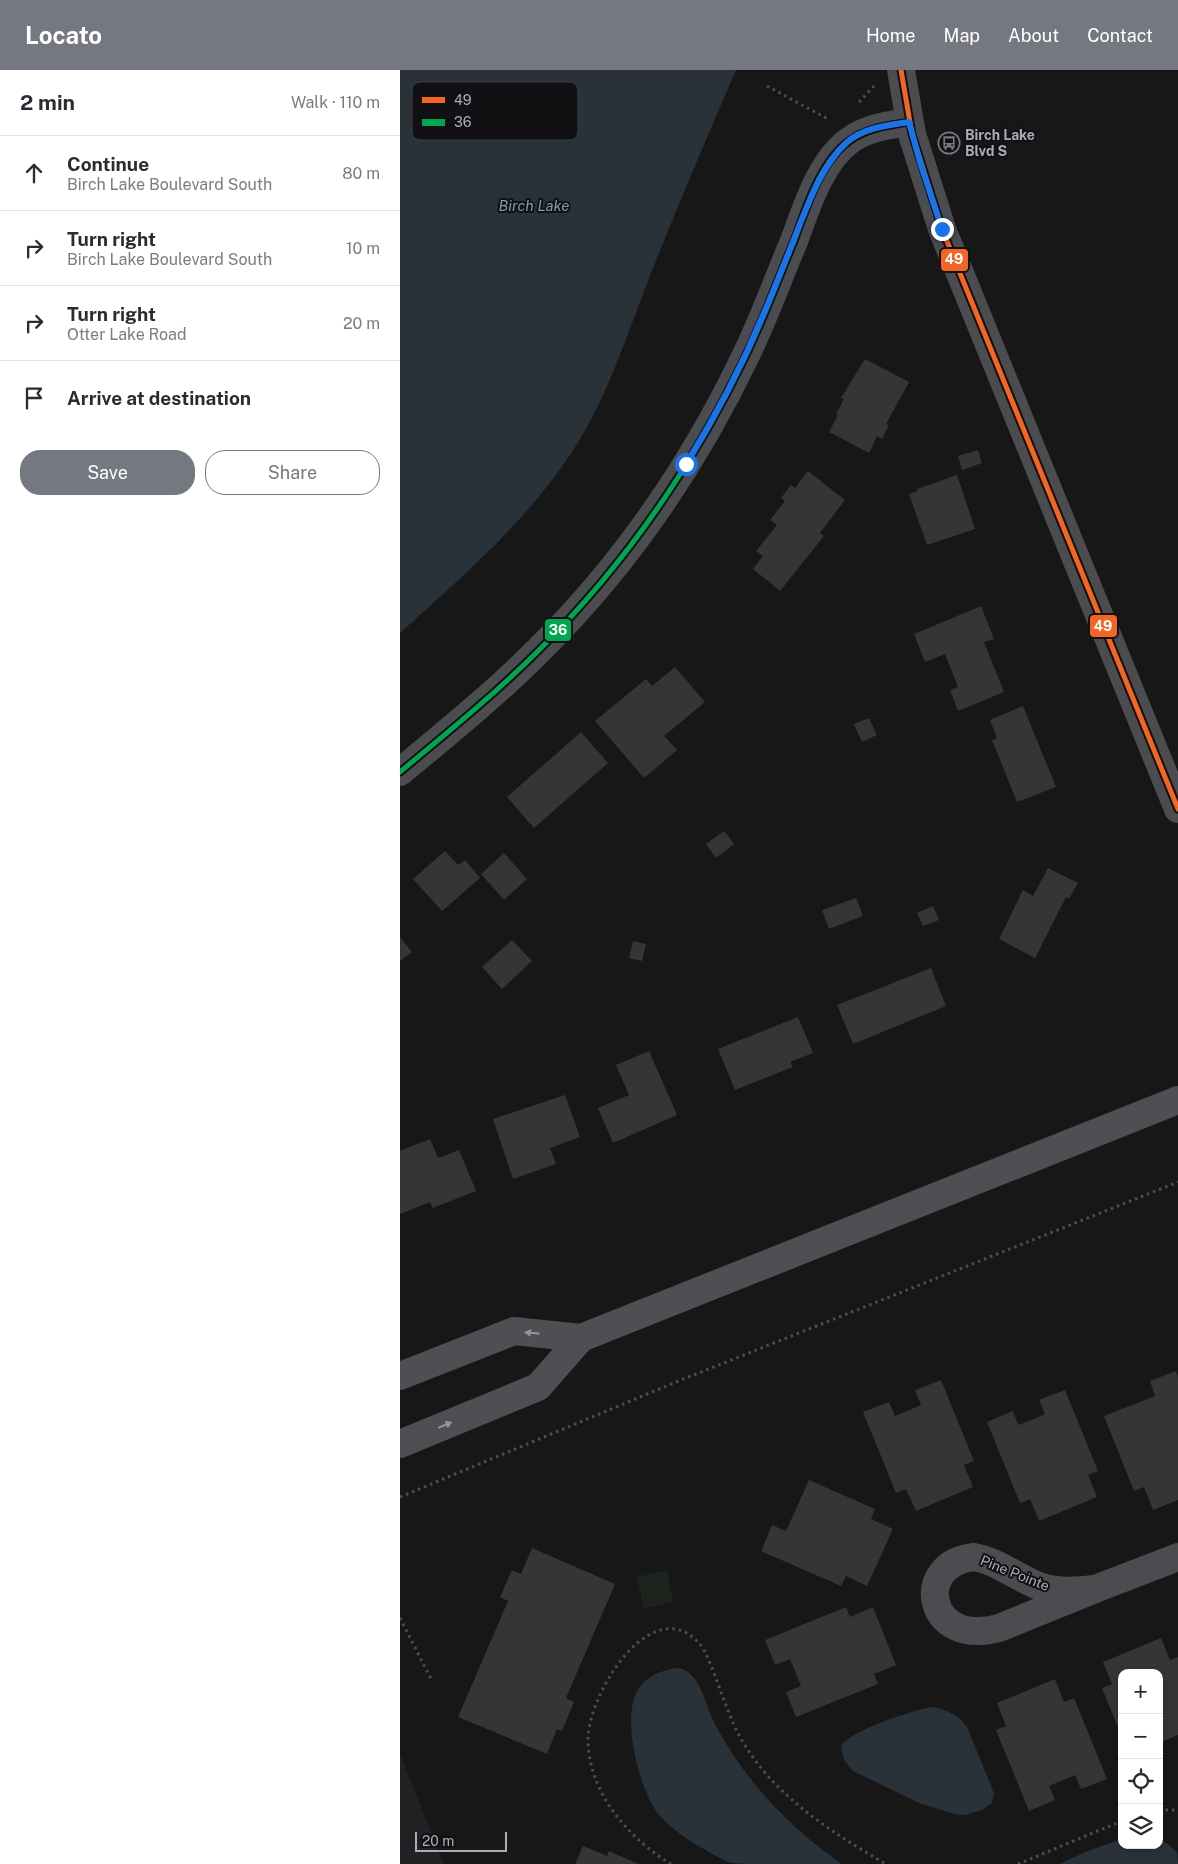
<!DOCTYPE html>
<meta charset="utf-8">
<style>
body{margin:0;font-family:"Public Sans",sans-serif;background:#f7f7f7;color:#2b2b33}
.controls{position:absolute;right:15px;bottom:15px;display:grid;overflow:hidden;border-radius:10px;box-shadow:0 2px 8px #0003}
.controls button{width:45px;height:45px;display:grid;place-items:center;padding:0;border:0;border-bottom:1px solid #e1e1e2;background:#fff;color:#2b2b33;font:25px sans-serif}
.scale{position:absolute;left:15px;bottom:12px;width:92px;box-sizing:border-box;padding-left:5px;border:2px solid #a8adb8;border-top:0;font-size:14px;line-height:18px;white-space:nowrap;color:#a8adb8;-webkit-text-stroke:4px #111113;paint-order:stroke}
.stop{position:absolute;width:15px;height:15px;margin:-11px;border:4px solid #1a73e8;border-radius:50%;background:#fff}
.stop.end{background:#1a73e8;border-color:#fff;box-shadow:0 1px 5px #0008}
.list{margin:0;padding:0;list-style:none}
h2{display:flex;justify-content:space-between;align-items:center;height:65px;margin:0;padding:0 20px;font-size:21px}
h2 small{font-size:16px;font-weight:400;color:#7c7c81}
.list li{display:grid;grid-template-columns:32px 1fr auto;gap:15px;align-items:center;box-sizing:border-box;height:75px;padding:0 20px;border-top:1px solid #e1e1e2}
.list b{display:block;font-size:19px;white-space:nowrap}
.list p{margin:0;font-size:16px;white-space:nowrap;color:#7c7c81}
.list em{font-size:16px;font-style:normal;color:#7c7c81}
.actions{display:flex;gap:10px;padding:15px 20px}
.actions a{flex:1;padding:11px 0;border:1px solid #757880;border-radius:20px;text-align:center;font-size:18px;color:#757880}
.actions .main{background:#757880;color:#fff}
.icon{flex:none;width:28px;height:28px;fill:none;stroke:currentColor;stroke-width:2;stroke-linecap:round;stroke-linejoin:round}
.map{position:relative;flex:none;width:778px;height:1794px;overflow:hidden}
header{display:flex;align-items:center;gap:30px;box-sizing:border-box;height:70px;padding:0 25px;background:#757880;color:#fff}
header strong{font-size:24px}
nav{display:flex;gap:28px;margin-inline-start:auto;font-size:18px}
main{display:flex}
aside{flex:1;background:#fff}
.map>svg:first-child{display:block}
</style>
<header>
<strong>Locato</strong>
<nav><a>Home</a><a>Map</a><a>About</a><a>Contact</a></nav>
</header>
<main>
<aside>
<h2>2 min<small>Walk · 110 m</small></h2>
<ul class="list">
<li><svg class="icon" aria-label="ahead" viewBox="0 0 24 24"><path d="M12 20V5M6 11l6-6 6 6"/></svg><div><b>Continue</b><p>Birch Lake Boulevard South</p></div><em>80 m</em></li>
<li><svg class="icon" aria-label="right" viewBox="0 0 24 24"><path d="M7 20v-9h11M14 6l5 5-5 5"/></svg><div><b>Turn right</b><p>Birch Lake Boulevard South</p></div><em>10 m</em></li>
<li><svg class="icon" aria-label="right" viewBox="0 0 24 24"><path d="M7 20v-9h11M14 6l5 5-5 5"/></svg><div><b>Turn right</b><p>Otter Lake Road</p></div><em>20 m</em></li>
<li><svg class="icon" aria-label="arrive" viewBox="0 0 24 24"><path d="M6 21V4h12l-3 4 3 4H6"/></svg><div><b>Arrive at destination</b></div></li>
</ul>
<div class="actions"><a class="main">Save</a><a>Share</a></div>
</aside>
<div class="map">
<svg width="778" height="1794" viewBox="0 0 778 1794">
<rect width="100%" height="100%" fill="#171717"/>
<path fill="#212123" d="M0 1684 44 1794H0Z"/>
<path fill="#1d241e" d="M267 1500 273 1532 244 1539 237 1507Z"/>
<g fill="#2a3239">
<path d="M0 0H336C307 67 278 135 251 203 227 264 208 327 172 382 126 452 61 508 0 563Z"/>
<path d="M275 1598C301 1598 305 1637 316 1656 345 1711 391 1759 442 1794 415 1794 388 1794 362 1794 351 1794 337 1794 328 1792 306 1781 275 1764 259 1745 239 1720 220 1645 239 1618 247 1606 261 1601 275 1598Z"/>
<path d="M533 1637C548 1640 558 1645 567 1657L594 1723 592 1733 582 1740 565 1745 555 1744 519 1733 453 1701 444 1690 441 1676C448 1661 516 1639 533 1637Z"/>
<path d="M722 1769V1775H759V1769L768 1774 777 1782 778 1794H660L685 1782Z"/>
</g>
<g fill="#353536">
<path d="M465 289 509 312 486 354 489 355 482 369 477 366 469 383 429 362 438 345 436 344 444 329 441 328Z"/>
<path d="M578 380 582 393 562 400 558 386Z"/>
<path d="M408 401 445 430 420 463 424 466 380 521 353 499 363 486 356 481 377 455 370 450 385 431 381 428 391 415 395 418Z"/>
<path d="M557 405 575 459 527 475 509 424 518 421 517 419Z"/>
<path d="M581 536 594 569 584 572 604 622 558 641 550 620 558 617 545 584 525 592 514 564Z"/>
<path d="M275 597 305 632 264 666 277 680 244 708 195 651 246 609 252 616Z"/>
<path d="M623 636 656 717 617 732 592 670 597 668 590 650Z"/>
<path d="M469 648 477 665 462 672 454 654Z"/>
<path d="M181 662 208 693 134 758 107 727Z"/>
<path d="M324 761 334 774 316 788 306 774Z"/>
<path d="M45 781 58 795 65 790 80 808 42 841 13 809Z"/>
<path d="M104 783 127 809 104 830 81 804Z"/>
<path d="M648 798 678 813 669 829 666 827 635 888 599 869 623 820 633 826Z"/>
<path d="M456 828 463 846 429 859 422 840Z"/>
<path d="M533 836 539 850 523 856 517 843Z"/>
<path d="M0 867 12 882 0 891Z"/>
<path d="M112 870 132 891 102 919 82 897Z"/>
<path d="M233 871 246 874 242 891 229 888Z"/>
<path d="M531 898 546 936 453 974 437 935Z"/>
<path d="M398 947 413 983 390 992 393 997 335 1020 318 979Z"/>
<path d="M249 981 277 1045 213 1073 198 1038 229 1025 216 995Z"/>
<path d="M165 1025 180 1067 150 1078 156 1094 113 1109 93 1049Z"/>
<path d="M30 1069 38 1088 59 1080 76 1121 33 1138 30 1132 0 1144V1081Z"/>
<path d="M776 1301 778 1307V1430L753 1440 744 1417 734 1421 704 1346 755 1326 750 1311Z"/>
<path d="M541 1310 574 1391 564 1395 573 1417 516 1441 506 1419 496 1423 463 1342 489 1332 495 1346 521 1335 515 1320Z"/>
<path d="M665 1320 698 1401 688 1405 697 1427 639 1451 630 1429 620 1433 587 1352 613 1341 618 1355 632 1350 645 1344 639 1330Z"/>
<path d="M409 1410 475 1439 471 1449 493 1459 467 1516 446 1506 441 1516 361 1481 372 1455 386 1461Z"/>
<path d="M132 1478 215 1514 166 1628 174 1632 162 1661 157 1659 147 1684 58 1647 108 1531 100 1527 112 1500 121 1504Z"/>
<path d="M446 1537 450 1547 473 1537 496 1595 474 1604 478 1614 396 1647 386 1622 401 1616 390 1589 375 1595 365 1570Z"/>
<path d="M761 1568 770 1590 778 1587V1665L759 1673V1603H722V1667L702 1618 712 1614 703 1592Z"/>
<path d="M655 1609 664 1632 674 1628 707 1709 681 1719 675 1705 649 1716 655 1730 629 1741 596 1660 606 1656 597 1633Z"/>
<path d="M183 1776 207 1786 209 1781 238 1794H175Z"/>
</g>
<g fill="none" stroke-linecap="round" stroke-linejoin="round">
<g stroke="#4d4e52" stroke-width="3" stroke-dasharray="2.5 4" stroke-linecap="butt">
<path d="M367 16 428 49"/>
<path d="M459 32 474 16"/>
<path d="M0 1427 276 1312 778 1112"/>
<path d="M0 1548 31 1609"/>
<path d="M759 1740H778"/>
<path d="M271 1794C228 1768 188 1722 188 1669 188 1623 255 1515 303 1578 316 1604 323 1631 335 1657 365 1720 427 1760 486 1794"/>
<path d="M618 1794 722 1751"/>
</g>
<g stroke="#4b4c50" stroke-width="28">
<path d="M501 0 512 64 542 159 778 739"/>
<path d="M0 702C47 663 95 624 138 581 224 496 294 394 346 285 364 248 378 209 394 171 406 139 420 92 449 71 466 58 489 55 509 52"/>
<path d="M574 1487C597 1491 613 1505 634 1514 653 1523 675 1521 695 1519L599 1558C525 1578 513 1493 574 1487Z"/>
<path d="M695 1519 778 1487"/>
</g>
<g stroke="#4d4f52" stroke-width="28">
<path d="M0 1306 114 1261 181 1268"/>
<path d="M0 1374 138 1317 181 1268 778 1030"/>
</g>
<g stroke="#111113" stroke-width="9">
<path id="bus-1" d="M501 0 512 64 542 159 778 739"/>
</g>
<g stroke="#111113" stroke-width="9">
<path id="bus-2" d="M0 702C47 663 95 624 138 581 224 496 294 394 346 285 364 248 378 209 394 171 406 139 420 92 449 71 466 58 489 55 509 52"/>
</g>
<use href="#bus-1" stroke="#f26522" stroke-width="5"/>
<use href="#bus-2" stroke="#00a651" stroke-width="5"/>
</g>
<defs><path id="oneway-solid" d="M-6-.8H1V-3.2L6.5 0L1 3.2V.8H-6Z" transform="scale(1.25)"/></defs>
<g fill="#91969e">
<use href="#oneway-solid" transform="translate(132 1263) rotate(-174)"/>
<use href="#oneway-solid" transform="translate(45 1355) rotate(-22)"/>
</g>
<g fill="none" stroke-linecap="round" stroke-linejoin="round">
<path stroke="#1a73e8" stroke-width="6" d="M286 394C316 346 342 296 364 243 376 215 387 187 398 159 410 129 422 96 446 73 462 58 488 55 509 52L520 92 542 159"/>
</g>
<defs>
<g id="bus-ring" transform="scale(1.125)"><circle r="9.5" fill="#111113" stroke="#757880" stroke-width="1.5"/><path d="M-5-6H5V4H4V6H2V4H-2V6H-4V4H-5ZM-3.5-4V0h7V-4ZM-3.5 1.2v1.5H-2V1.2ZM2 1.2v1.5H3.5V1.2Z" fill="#757880"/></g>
</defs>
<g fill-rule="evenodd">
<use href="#bus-ring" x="549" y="73"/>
</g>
<g text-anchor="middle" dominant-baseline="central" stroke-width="4" stroke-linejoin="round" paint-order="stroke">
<g font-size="14" font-weight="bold" fill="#a8adb8" stroke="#111113" text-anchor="start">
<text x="565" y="65">Birch Lake<tspan x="565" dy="16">Blvd S</tspan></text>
</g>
<g font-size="14" fill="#a8adb8" stroke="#111113">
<text transform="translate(615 1503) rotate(22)">Pine Pointe</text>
</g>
<g font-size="15" font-style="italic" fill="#7f9bb3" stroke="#111113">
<text x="134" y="135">Birch Lake</text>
</g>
</g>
<rect x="12" y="12" width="166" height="58" rx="8" fill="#111113" stroke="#3e4045" stroke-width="1"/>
<rect x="22" y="27" width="23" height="6" fill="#f26522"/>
<rect x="22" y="49" width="23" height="7" fill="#00a651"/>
<g font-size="14" fill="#a8adb8">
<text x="54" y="35">49</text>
<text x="54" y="57">36</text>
</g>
<g stroke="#111113" stroke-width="2">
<rect x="540" y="178" width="29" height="24" rx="5" fill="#f26522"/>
<rect x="689" y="544" width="29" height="24" rx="5" fill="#f26522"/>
<rect x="144" y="548" width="28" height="24" rx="5" fill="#00a651"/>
</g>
<g font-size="14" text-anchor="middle" font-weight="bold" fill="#fff">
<text x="554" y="194">49</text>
<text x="703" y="561">49</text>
<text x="158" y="565">36</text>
</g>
</svg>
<div class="controls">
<button>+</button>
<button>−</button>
<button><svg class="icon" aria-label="locate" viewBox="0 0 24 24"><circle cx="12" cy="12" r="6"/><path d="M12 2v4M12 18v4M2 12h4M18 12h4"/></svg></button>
<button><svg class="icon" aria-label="layers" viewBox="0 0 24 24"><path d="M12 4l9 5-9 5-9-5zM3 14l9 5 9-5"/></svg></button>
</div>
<div class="scale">20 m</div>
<div class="stop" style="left:286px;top:394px"></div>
<div class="stop end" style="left:542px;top:159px"></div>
</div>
</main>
